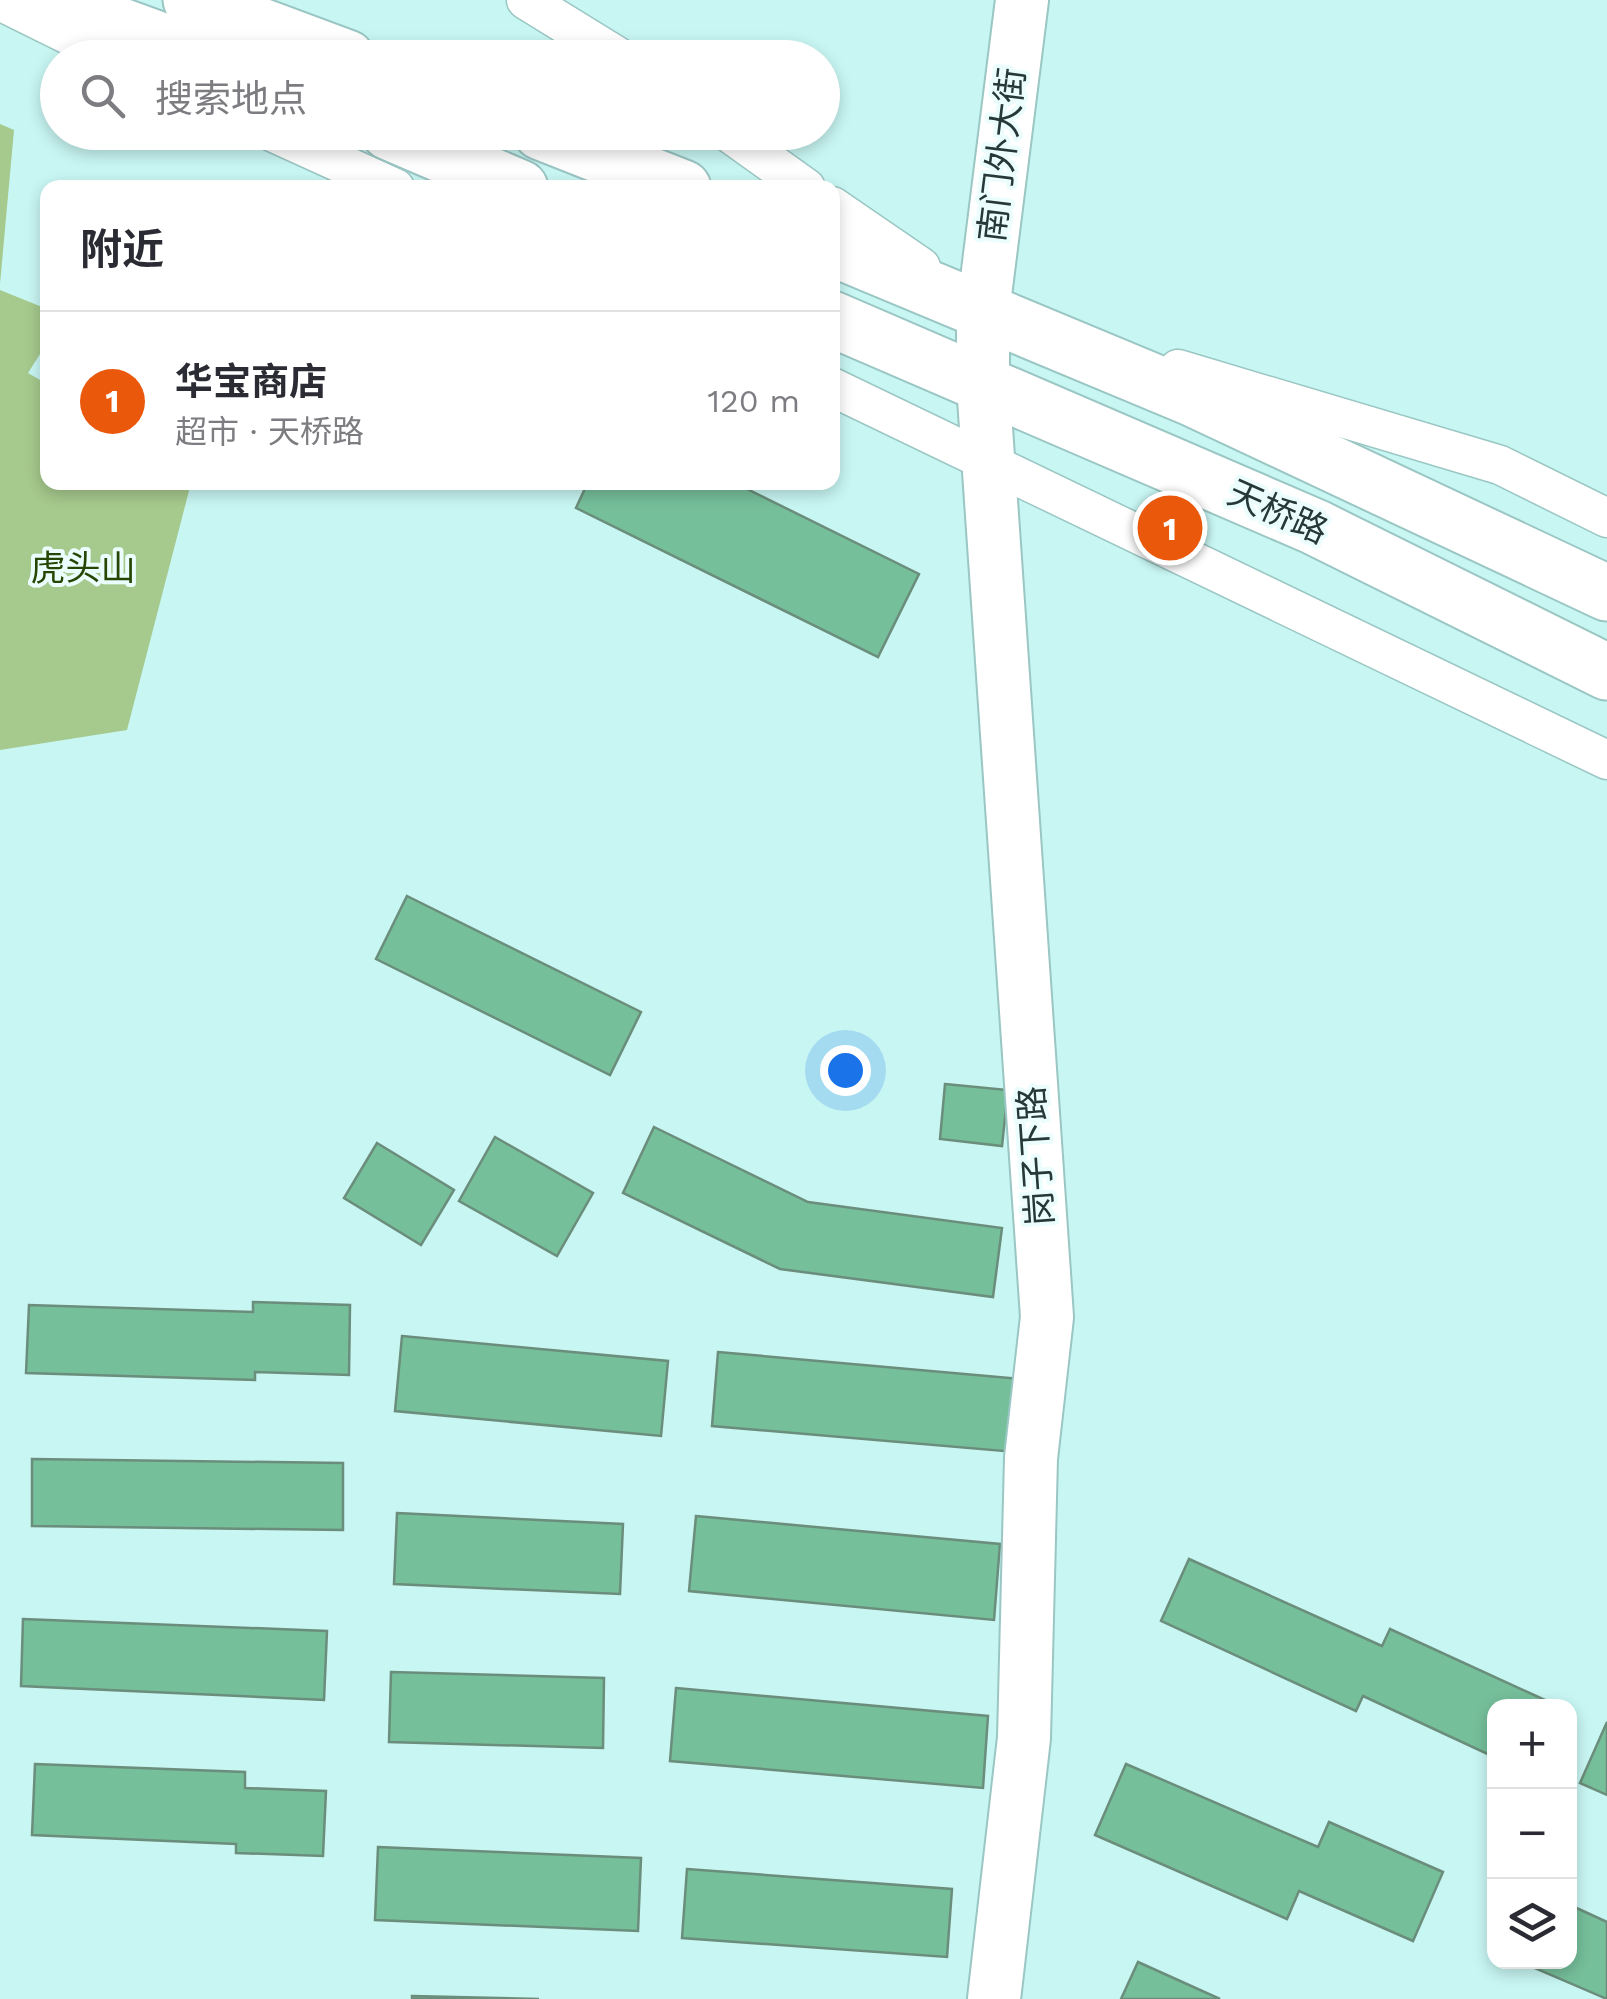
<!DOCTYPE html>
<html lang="zh">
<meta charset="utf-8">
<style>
body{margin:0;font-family:"Work Sans","Noto Sans SC",sans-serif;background:#f7f7f7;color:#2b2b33}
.controls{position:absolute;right:30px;bottom:30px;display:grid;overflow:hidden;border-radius:20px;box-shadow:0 5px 15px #0003}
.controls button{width:90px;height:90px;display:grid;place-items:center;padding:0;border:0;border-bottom:2px solid #e1e1e2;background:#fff;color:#2b2b33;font:50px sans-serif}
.you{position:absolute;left:845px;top:1070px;width:35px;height:35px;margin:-25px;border:8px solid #fff;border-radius:50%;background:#1a73e8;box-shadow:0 0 0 15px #1a73e833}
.badge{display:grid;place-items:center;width:65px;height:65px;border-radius:50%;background:#ea580c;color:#fff;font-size:32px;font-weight:700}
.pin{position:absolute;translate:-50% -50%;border:5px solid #fff;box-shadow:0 2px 10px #0006}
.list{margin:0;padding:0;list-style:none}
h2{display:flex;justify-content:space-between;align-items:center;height:130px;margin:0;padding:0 40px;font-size:42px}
h2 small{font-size:32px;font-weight:400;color:#7c7c81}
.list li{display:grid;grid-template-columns:65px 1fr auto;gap:30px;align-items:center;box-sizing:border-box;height:180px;padding:0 40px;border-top:2px solid #e1e1e2}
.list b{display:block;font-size:38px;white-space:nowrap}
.list p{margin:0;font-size:32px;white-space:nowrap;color:#7c7c81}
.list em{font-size:32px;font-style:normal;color:#7c7c81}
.icon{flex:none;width:55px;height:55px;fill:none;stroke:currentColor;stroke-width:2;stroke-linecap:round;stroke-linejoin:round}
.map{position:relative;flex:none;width:1607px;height:1999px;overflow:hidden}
.search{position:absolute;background:#fff;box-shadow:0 5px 15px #0003;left:40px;top:40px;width:800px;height:110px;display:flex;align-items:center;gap:25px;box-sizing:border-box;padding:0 35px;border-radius:55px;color:#7c7c81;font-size:38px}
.panel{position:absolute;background:#fff;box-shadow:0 5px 15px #0003;left:40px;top:180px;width:800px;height:310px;border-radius:20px}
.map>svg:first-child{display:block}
</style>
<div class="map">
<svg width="1607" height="1999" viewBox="0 0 1607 1999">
<rect width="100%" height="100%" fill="#c8f6f3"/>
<g fill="#a6c98d">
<path d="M0 124 14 130 0 284Z"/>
<path d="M0 290 47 309V343L28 373 47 384 48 482 191 483 127 730 0 750Z"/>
</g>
<g fill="#76bf9b" stroke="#6b8d7b" stroke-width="2.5">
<path d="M588 482H733L919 574 878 657 576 508Z"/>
<path d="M407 896 641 1012 610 1075 376 959Z"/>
<path d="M945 1084 1008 1090 1002 1146 940 1139Z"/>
<path d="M654 1127 808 1202 1002 1228 993 1297 780 1269 623 1193Z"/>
<path d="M495 1137 593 1193 557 1256 459 1201Z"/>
<path d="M377 1143 454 1190 421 1245 344 1198Z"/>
<path d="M253 1302 350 1305 349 1375 255 1372V1380L26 1373 29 1305 253 1312Z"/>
<path d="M402 1336 668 1361 661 1436 395 1411Z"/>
<path d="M718 1352 1021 1379 1015 1452 712 1426Z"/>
<path d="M32 1459 343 1463V1530L32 1526Z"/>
<path d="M397 1513 623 1524 620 1594 394 1584Z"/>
<path d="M696 1516 1000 1544 994 1620 689 1591Z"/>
<path d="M1189 1559 1382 1646 1390 1629 1558 1706H1494V1757L1363 1696 1356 1711 1161 1621Z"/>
<path d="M23 1619 327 1631 324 1700 21 1686Z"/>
<path d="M391 1672 604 1678 603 1748 389 1742Z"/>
<path d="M676 1688 988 1716 983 1788 670 1761Z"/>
<path d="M1607 1722V1795L1580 1783Z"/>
<path d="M35 1764 245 1772V1788L326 1791 323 1856 236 1853V1844L32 1835Z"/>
<path d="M1126 1764 1318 1847 1329 1822 1443 1872 1413 1941 1299 1891 1287 1919 1095 1835Z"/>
<path d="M378 1847 641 1858 638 1931 375 1920Z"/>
<path d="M687 1869 952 1889 947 1957 682 1938Z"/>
<path d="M1570 1905 1607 1922V1999L1521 1962H1570Z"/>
<path d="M1138 1962 1220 1999H1121Z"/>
<path d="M412 1996 539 1999H412Z"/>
</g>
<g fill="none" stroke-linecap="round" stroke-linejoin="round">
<g stroke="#9ac6c3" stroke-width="41">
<g id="street">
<path d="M526 0 620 58"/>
<path d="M0 1 115 58"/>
<path d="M272 132 395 188"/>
<path d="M728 132 806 188"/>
<path d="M832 206 921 267"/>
<path d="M1178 369 1500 465 1607 518"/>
<path d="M832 387 1607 760"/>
</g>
</g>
<g stroke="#9ac6c3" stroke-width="56">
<path id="secondary" d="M994 1999 1024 1738 1031 1458 1047 1317 983 384V311L1022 0"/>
</g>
<g stroke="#9ac6c3" stroke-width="59">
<g id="primary">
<path d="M50 0 209 58"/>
<path d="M191 0 347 58"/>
<path d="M389 132 520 188"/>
<path d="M541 132 683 188"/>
<path d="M832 248 1192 398 1607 593"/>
<path d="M832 319 1315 527 1607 672"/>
</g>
</g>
<use href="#street" stroke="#fff" stroke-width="38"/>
<use href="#secondary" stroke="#fff" stroke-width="52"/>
<use href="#primary" stroke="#fff" stroke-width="55"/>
</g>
<g text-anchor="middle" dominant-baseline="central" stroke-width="8" stroke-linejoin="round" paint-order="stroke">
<g font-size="35" fill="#263837" stroke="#ebfdfc">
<text transform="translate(1002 155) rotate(-83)">南门外大街</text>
<text transform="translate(1278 512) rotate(24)">天桥路</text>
<text transform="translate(1036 1156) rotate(-94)">岗子下路</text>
</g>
<g font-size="35" fill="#274604" stroke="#ebfdfc">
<text x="83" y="568">虎头山</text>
</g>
</g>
</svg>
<div class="controls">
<button>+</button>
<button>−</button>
<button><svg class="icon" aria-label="layers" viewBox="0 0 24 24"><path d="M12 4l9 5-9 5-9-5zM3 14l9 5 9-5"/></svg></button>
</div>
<div class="you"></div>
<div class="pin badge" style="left:1170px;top:528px">1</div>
<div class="search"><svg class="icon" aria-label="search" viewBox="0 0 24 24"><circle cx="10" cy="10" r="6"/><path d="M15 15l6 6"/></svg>搜索地点</div>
<section class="panel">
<h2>附近<small></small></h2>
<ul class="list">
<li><span class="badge">1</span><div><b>华宝商店</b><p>超市 · 天桥路</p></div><em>120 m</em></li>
</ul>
</section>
</div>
